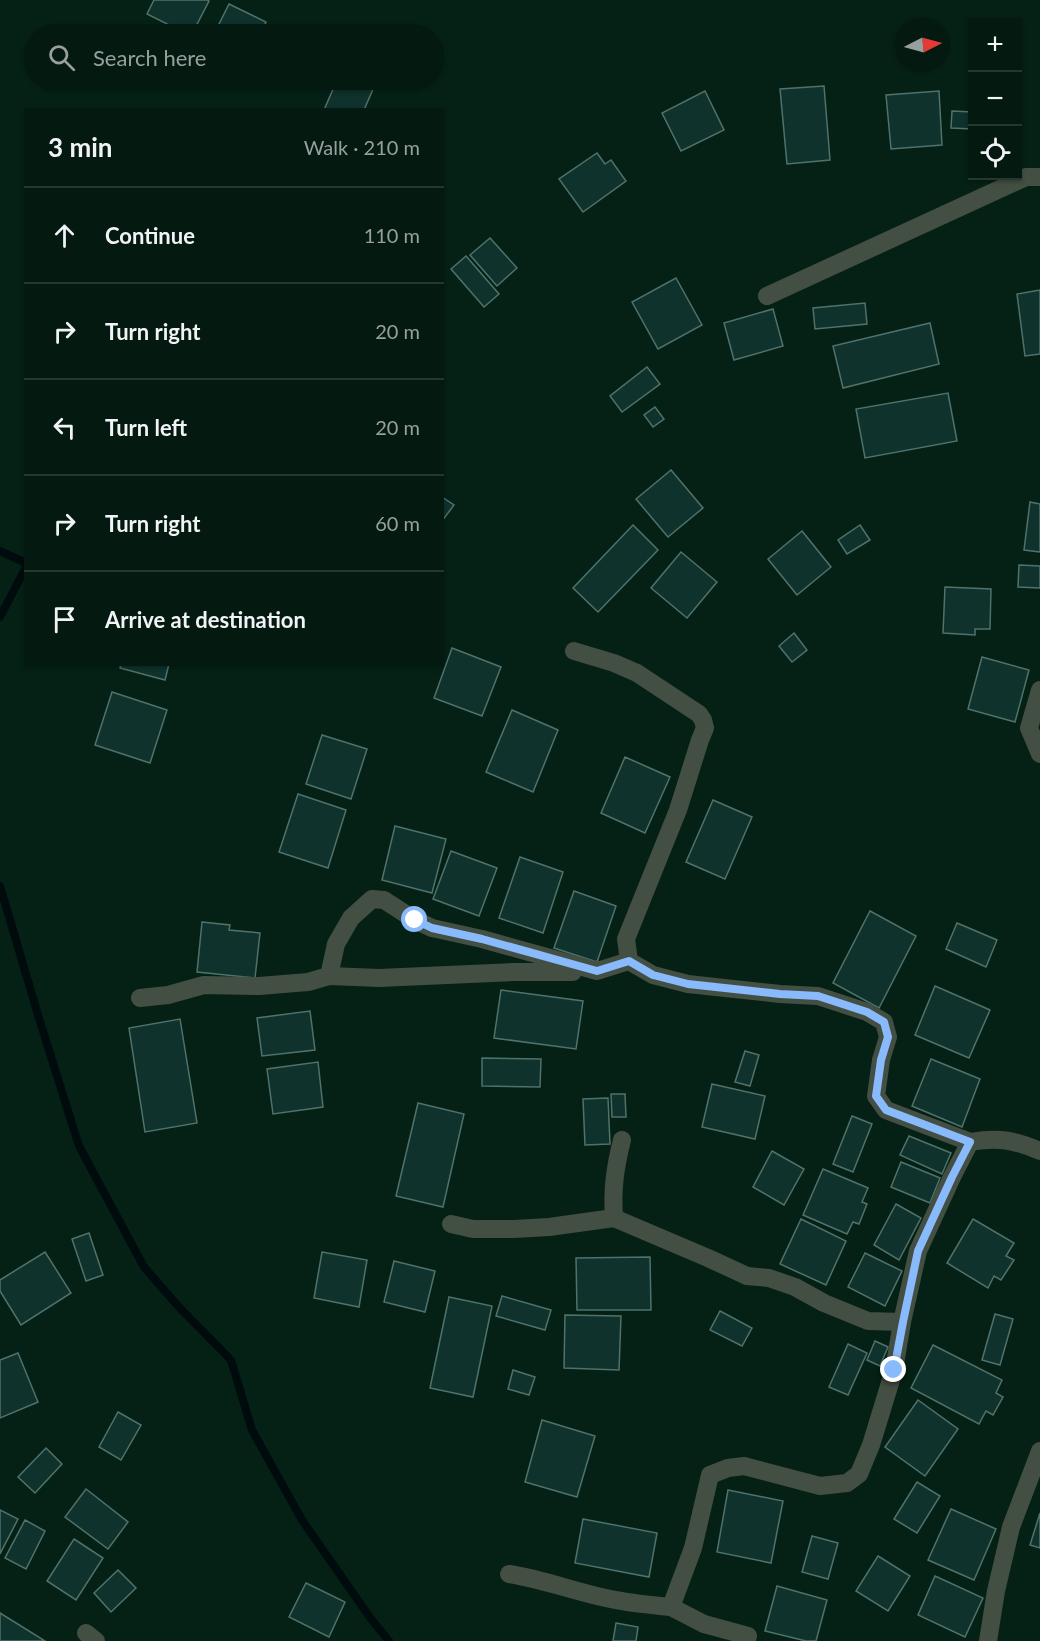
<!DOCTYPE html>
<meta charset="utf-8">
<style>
body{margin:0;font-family:Lato,sans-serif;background:#0d2219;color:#f1f3f6}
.controls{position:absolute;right:18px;top:18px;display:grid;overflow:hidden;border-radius:0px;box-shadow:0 2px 4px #0004}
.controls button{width:54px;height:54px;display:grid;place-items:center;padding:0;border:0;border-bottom:2px solid #253830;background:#041910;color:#f1f3f6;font:30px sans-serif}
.compass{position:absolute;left:896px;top:18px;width:54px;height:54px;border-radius:50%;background:#041910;box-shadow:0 2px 4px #0004;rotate:84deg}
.stop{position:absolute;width:18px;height:18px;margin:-14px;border:4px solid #89bafc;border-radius:50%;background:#fff}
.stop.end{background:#89bafc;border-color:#fff;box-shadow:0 2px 6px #0008}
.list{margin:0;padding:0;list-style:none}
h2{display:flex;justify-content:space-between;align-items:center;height:78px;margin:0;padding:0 24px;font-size:26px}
h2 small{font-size:20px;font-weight:400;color:#97a09f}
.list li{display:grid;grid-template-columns:39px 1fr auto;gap:18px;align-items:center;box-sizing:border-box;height:96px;padding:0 24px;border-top:2px solid #253830}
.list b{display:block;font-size:22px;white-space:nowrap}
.list em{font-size:20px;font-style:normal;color:#97a09f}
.icon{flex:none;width:33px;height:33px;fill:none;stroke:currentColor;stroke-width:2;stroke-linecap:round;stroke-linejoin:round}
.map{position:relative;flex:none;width:1040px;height:1641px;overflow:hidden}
.search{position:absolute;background:#041910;box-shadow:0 2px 4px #0004;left:24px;top:24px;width:420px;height:66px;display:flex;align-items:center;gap:15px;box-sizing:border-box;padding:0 21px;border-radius:33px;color:#97a09f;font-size:22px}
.panel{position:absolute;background:#041910;box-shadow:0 2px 4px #0004;left:24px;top:108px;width:420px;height:558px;border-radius:0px}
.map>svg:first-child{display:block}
</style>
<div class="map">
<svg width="1040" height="1641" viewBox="0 0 1040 1641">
<rect width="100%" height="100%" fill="#052115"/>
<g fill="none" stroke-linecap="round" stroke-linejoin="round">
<g stroke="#000b0d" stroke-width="8">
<path d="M0 551 26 563"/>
<path d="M0 617 26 567"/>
<path d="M0 886 38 1015 79 1146 144 1267 178 1306 231 1360 252 1430 302 1520 371 1619 389 1641"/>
</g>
</g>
<g fill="#0f322c" stroke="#4f726b" stroke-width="1.5">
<path d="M154 0H207L209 1 192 34H187L147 14Z"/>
<path d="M229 4 266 22 260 34H214Z"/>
<path d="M337 80H377L364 110H324Z"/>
<path d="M824 86 830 160 787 164 780 89Z"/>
<path d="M705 91 724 130 681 151 662 113Z"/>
<path d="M939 91 942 145 891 149 886 95Z"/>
<path d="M952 111 972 112V129L951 128Z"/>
<path d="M597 153 605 164 611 160 626 181 583 212 559 179Z"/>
<path d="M490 238 517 268 497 286 470 255Z"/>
<path d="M466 256 499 294 484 307 451 269Z"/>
<path d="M676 278 702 325 658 349 632 302Z"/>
<path d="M1040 290V354L1025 356 1017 294Z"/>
<path d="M865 303 867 324 815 329 813 308Z"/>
<path d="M773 309 783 346 734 360 724 323Z"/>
<path d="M930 323 939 364 843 388 833 346Z"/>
<path d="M647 367 660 384 622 412 610 396Z"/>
<path d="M948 393 957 441 865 458 856 409Z"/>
<path d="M655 407 664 419 653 427 644 415Z"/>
<path d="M671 470 703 508 668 537 636 499Z"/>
<path d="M442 497 454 505 442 521Z"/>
<path d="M1030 502 1040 504V552L1024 550Z"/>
<path d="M633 525 658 550 598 612 573 588Z"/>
<path d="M860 525 870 540 847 554 838 540Z"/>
<path d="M802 531 831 567 797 595 768 559Z"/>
<path d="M681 552 717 582 687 618 651 588Z"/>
<path d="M1019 565 1040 566V588L1018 587Z"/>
<path d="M945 587 991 589 990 629H975V635L943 633Z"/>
<path d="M794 633 807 650 792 662 779 646Z"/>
<path d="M452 648 501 667 482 716 434 698Z"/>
<path d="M982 657 1029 670 1015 722 968 709Z"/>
<path d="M121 664H169L165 680 120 668Z"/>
<path d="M112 692 167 710 150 763 95 745Z"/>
<path d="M512 710 558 730 533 792 486 772Z"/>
<path d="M322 735 367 749 351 799 306 784Z"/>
<path d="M625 757 670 777 645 833 601 813Z"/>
<path d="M298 794 346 810 328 868 279 852Z"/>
<path d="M713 800 752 817 725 879 686 862Z"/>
<path d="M395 826 446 839 432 893 382 880Z"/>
<path d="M451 851 497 868 479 916 433 899Z"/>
<path d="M520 857 563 872 543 933 499 918Z"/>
<path d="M574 891 616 906 597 962 554 948Z"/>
<path d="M870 911 916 936 879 1008 833 983Z"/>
<path d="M202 922 230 925 229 930 260 933 255 978 197 972Z"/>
<path d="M957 923 997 940 986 967 946 949Z"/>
<path d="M935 986 990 1010 969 1058 915 1035Z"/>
<path d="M501 990 583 1001 576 1049 494 1038Z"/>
<path d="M310 1011 315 1050 262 1056 257 1018Z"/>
<path d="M180 1019 197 1123 145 1132 129 1028Z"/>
<path d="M745 1051 759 1055 750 1086 735 1082Z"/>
<path d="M482 1058 541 1059 540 1087 482 1086Z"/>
<path d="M931 1059 980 1079 962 1127 912 1106Z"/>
<path d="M318 1062 323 1107 273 1114 267 1069Z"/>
<path d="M712 1084 765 1096 755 1139 702 1127Z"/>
<path d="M611 1094H625L626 1117H612Z"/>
<path d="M608 1098 610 1144 585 1145 583 1099Z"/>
<path d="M418 1103 464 1114 443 1207 396 1196Z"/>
<path d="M852 1116 872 1124 853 1172 833 1164Z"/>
<path d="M909 1136 951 1153 942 1174 900 1155Z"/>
<path d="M772 1151 804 1169 784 1205 753 1187Z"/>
<path d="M901 1162 940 1178 930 1203 891 1187Z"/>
<path d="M823 1169 868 1188 862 1202 867 1204 859 1224 853 1222 847 1234 803 1215Z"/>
<path d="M896 1204 921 1218 899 1260 874 1245Z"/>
<path d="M801 1219 846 1241 826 1285 780 1264Z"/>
<path d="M973 1219 1014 1243 1006 1256 1014 1260 1001 1280 994 1276 988 1288 947 1263Z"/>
<path d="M89 1233 103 1275 86 1281 72 1239Z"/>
<path d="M45 1252 71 1293 21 1325 0 1291V1280Z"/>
<path d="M322 1252 367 1260 359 1307 314 1298Z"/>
<path d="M865 1253 902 1271 885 1306 848 1287Z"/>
<path d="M650 1257 651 1310H577L576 1258Z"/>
<path d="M394 1261 435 1271 425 1312 384 1302Z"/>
<path d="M502 1296 551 1310 545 1330 496 1316Z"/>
<path d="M449 1297 492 1306 473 1397 430 1388Z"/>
<path d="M720 1311 752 1328 742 1346 710 1330Z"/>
<path d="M995 1314 1013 1319 1000 1365 982 1360Z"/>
<path d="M565 1315 621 1316 619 1370 564 1368Z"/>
<path d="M875 1341 888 1347 880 1366 867 1360Z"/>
<path d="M848 1344 867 1353 848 1395 829 1387Z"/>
<path d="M933 1345 1002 1380 996 1393 1003 1397 993 1415 986 1411 979 1424 911 1388Z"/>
<path d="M18 1353 38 1402 0 1418V1360Z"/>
<path d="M513 1370 535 1377 529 1395 508 1389Z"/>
<path d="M918 1400 958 1429 925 1476 885 1447Z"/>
<path d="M118 1412 141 1425 121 1460 99 1447Z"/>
<path d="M542 1420 595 1436 577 1497 525 1482Z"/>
<path d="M46 1448 62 1464 35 1493 18 1477Z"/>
<path d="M917 1482 940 1496 917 1533 894 1519Z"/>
<path d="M86 1489 128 1522 108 1549 65 1517Z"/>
<path d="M728 1490 783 1501 771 1563 717 1552Z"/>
<path d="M951 1509 996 1529 974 1580 928 1560Z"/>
<path d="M0 1510 18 1519 0 1554Z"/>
<path d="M1040 1513V1548L1030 1545Z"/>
<path d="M583 1519 657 1533 649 1577 575 1563Z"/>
<path d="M25 1520 45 1531 26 1569 5 1558Z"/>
<path d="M812 1536 838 1543 828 1579 802 1572Z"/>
<path d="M74 1539 103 1558 76 1600 47 1581Z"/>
<path d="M878 1556 910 1576 888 1611 856 1591Z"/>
<path d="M118 1570 136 1588 111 1612 94 1593Z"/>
<path d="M935 1576 983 1598 965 1637 918 1615Z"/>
<path d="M306 1583 345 1602 329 1637 289 1617Z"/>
<path d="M777 1586 827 1600 816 1641H806L765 1631Z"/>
<path d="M0 1613 45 1641H0Z"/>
<path d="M616 1623 638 1627 636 1641H613Z"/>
</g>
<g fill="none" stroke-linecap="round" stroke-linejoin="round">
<g stroke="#444f43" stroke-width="18">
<path d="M767 296 1026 177H1040"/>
<path d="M574 651 614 663 637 673 699 714 703 720 705 728 700 740 678 810 626 939 629 961 653 975 688 984 780 994 818 996 867 1012 884 1022 888 1037 881 1060 876 1096 886 1110 970 1142"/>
<path d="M1040 690 1029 728 1040 754"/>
<path d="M329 976 379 978 513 972H573"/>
<path d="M140 998 168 995 204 985 259 986 308 982 329 976 336 944 351 918 372 899 384 900 415 920 432 928 482 939 597 971 629 961"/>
<path d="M614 1218C612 1189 615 1168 622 1140"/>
<path d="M451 1224 473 1229H514L549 1227 614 1218 708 1258 747 1276 769 1278 795 1287 824 1303 868 1321 902 1322"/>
<path d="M509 1574C542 1579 573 1591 606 1598 627 1603 649 1605 671 1607L693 1548 710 1475 728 1468 744 1466 820 1486 847 1483 859 1474 871 1445 894 1370 902 1322 918 1251 952 1177 970 1142C999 1137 1014 1140 1040 1151"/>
<path d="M671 1607 704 1624 748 1636"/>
<path d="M86 1633 96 1641"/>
<path d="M988 1641 996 1591 1011 1527 1040 1451"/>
</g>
</g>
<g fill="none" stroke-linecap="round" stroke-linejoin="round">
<path stroke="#89bafc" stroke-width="8" d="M415 920 432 928 482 939 597 971 629 961 653 975 688 984 780 994 818 996 867 1012 884 1022 888 1037 881 1060 876 1096 886 1110 970 1142 952 1177 918 1251 903 1322 894 1370"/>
</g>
</svg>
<div class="controls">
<button>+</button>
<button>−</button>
<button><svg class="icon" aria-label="locate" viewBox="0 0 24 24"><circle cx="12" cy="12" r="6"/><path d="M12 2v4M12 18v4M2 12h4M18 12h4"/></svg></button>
</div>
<svg class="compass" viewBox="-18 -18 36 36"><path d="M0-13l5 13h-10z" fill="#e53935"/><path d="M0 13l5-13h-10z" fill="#97a09f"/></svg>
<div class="stop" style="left:415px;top:920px"></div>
<div class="stop end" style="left:894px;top:1370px"></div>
<div class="search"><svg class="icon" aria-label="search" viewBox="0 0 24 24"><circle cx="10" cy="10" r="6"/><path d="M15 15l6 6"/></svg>Search here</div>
<section class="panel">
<h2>3 min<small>Walk · 210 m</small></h2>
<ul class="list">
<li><svg class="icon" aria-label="ahead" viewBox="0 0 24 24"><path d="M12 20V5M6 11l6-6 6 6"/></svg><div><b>Continue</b></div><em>110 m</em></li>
<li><svg class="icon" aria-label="right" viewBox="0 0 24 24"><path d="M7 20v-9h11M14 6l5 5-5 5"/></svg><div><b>Turn right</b></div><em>20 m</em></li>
<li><svg class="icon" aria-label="left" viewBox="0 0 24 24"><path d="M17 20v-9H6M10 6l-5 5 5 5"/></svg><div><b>Turn left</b></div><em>20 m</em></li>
<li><svg class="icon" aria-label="right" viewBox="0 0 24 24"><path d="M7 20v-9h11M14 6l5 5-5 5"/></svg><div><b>Turn right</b></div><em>60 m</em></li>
<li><svg class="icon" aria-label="arrive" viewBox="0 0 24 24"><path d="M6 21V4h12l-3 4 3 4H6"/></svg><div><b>Arrive at destination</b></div></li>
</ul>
</section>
</div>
